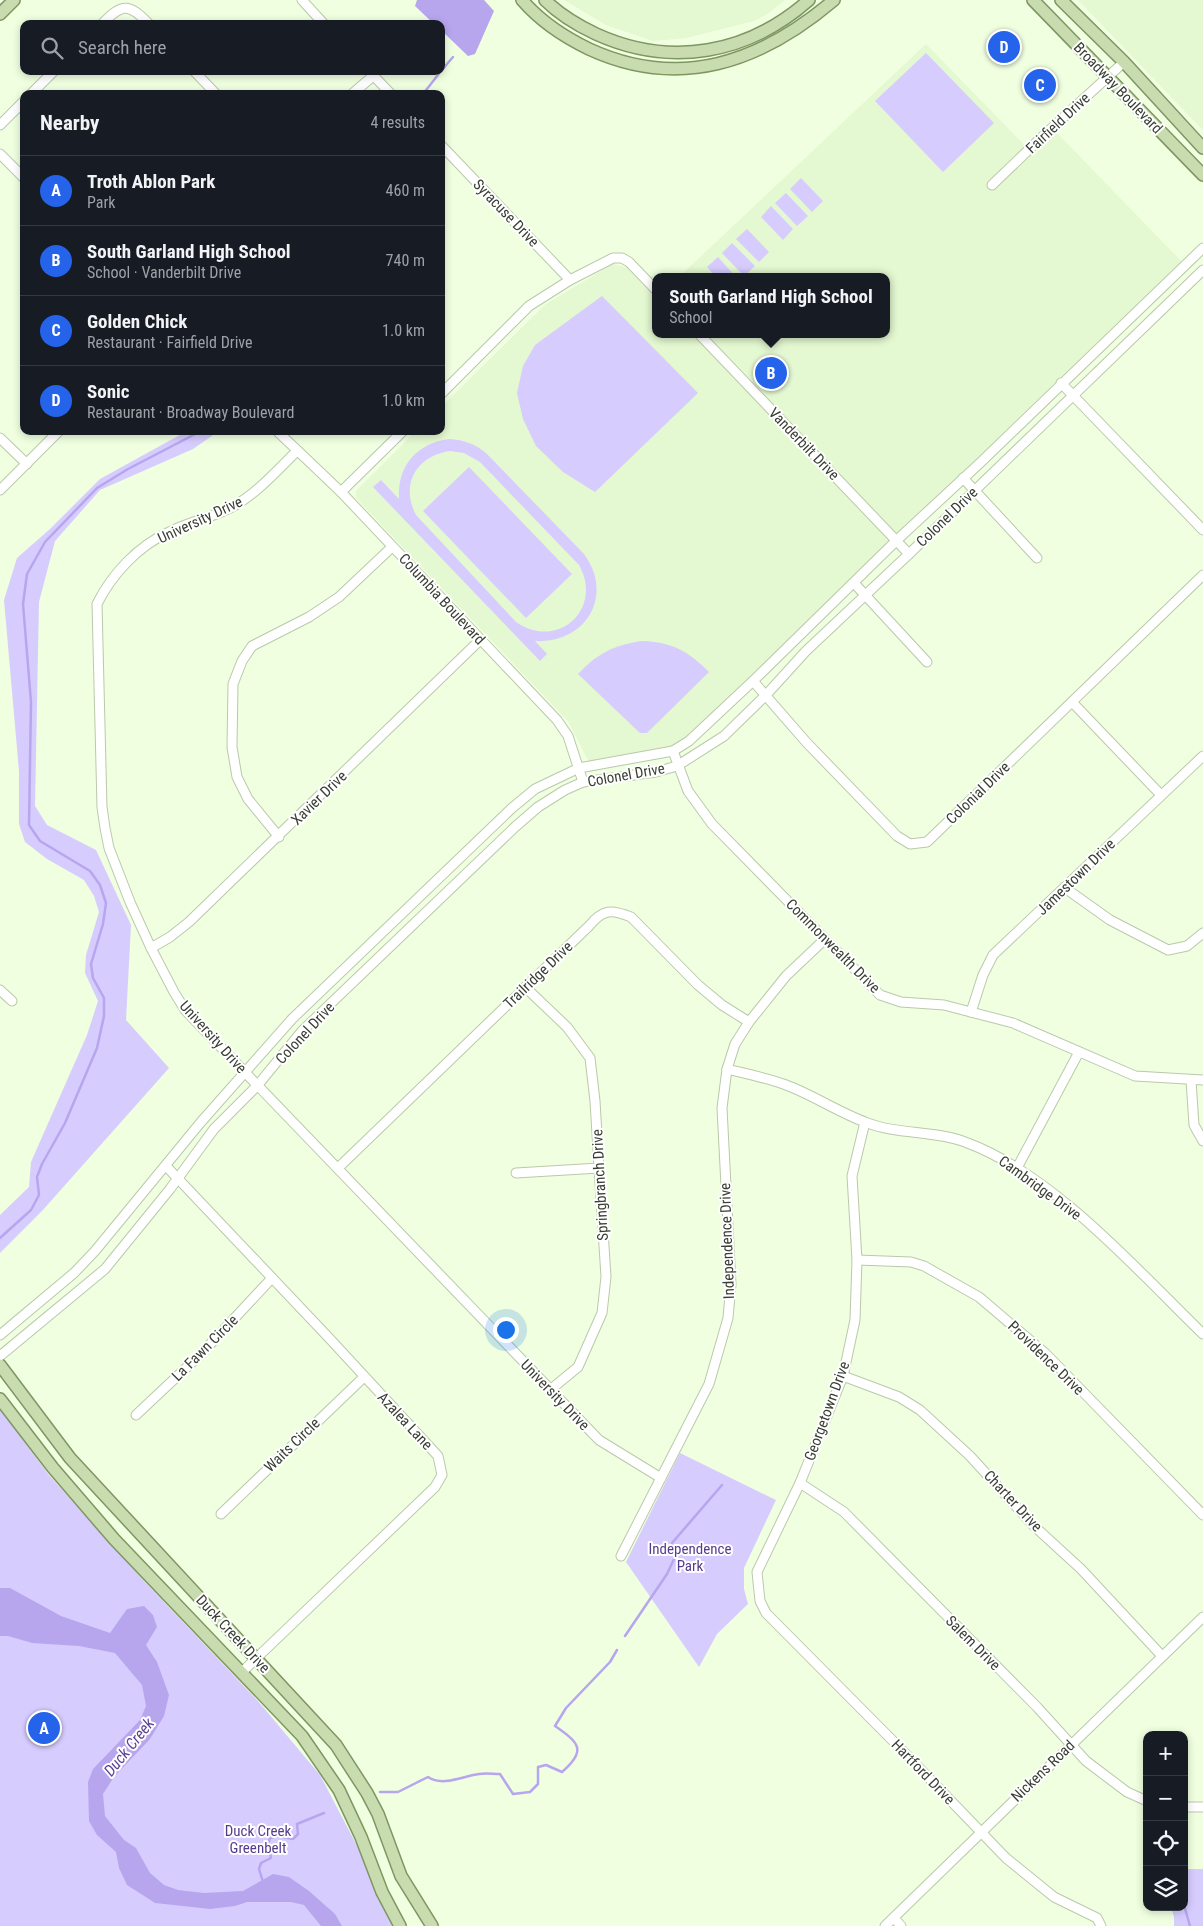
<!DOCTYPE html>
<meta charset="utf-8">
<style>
body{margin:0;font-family:"Roboto Condensed",sans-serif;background:#20242c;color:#f1f3f6}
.controls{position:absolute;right:15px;bottom:15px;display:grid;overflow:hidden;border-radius:10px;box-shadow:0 2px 8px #0003}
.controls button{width:45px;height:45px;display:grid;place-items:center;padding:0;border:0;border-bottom:1px solid #363941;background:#171b24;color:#f1f3f6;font:25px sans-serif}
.you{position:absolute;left:505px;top:1329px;width:18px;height:18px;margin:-12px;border:4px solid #fff;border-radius:50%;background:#1a73e8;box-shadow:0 0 0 8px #1a73e833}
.badge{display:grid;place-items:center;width:32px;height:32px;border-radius:50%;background:#2563eb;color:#fff;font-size:16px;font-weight:700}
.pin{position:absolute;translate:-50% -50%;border:2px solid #fff;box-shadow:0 1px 5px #0006}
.popup{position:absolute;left:652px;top:273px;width:238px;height:65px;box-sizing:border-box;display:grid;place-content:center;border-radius:10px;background:#171b24;filter:drop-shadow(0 1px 4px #0005);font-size:16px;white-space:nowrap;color:#9ea1a6}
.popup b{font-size:19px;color:#f1f3f6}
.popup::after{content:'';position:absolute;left:50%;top:100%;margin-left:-10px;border:10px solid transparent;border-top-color:#171b24}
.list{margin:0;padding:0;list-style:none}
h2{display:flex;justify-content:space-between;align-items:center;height:65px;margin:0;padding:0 20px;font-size:21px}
h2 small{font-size:16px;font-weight:400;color:#9ea1a6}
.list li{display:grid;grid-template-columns:32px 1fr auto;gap:15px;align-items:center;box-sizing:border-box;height:70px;padding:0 20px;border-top:1px solid #363941}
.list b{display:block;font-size:19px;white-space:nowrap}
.list p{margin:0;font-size:16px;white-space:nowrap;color:#9ea1a6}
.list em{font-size:16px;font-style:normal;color:#9ea1a6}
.icon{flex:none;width:28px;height:28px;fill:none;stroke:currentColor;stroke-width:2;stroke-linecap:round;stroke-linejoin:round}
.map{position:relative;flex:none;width:1203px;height:1926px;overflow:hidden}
.search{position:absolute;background:#171b24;box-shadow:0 2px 8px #0003;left:20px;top:20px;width:425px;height:55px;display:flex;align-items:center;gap:12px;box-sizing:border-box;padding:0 18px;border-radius:10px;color:#9ea1a6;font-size:19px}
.panel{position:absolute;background:#171b24;box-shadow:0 2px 8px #0003;left:20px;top:90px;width:425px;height:345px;border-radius:10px}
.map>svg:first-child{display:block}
</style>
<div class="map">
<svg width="1203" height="1926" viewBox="0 0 1203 1926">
<rect width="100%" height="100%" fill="#efffe0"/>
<g fill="#e4f8d1">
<path d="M564 0H785L769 13 754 21 686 38 653 41 606 25Z"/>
<path d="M1078 0H1203V130Z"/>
<path d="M926 44 1034 155 1057 133 1182 262 693 734 668 749 589 762 568 721 356 498V491L416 431H441V407L546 304 613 264 626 267 656 298V334H886V277H679Z"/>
</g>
<g fill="#d7ccfe" fill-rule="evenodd">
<path d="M926 53 994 123 943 172 875 101Z"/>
<path d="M801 178 823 201 812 212 790 189Z"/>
<path d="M786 193 808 216 797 226 775 203Z"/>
<path d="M771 206 793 229 783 240 761 217Z"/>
<path d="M747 229 769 252 759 262 736 239Z"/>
<path d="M732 243 755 266 744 276 722 253Z"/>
<path d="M718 257 736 277H716L707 267Z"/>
<path d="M602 296 698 393 595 492 563 472 536 446 523 419 517 393 523 366 535 345Z"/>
<path d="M187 431H219L193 449 100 490 55 541 39 602 35 806 47 825 96 850 131 925 126 1020 169 1068 42 1211 0 1253V1215L29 1187 31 1162 87 1035 98 1001 85 973 86 955 99 912 94 896 84 880 47 859 25 842 19 824V771L4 600 17 558 50 529 100 479Z"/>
<path d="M449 439C464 440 476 444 487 454L584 554C615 596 585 644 535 641L547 654 540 661 373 487 381 480 399 499C397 466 417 443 449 439ZM450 451 464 453 480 462 579 565C604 609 557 651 516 622L416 515C400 485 416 456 450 451Z"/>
<path d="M469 467 572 574 526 618 423 511Z"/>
<path d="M642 641C672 642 688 651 709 672L647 733H640L578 674C598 653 614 645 642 641Z"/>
<path d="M0 1409 48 1474 145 1582 258 1701 320 1775 399 1926H0Z"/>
<path d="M680 1453 776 1500 744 1568V1589L748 1604 717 1634 699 1667 626 1562Z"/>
<path d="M1184 1869H1203V1926H1174V1917L1171 1907H1184Z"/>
</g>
<g fill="#b7a6ed">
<path d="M417 0H484L494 11 475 54 468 56 441 30V24H434L415 6Z"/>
<path d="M0 1588H10L61 1616 110 1633 127 1609 144 1606 153 1615 157 1627 146 1645 157 1662 169 1695 164 1716 150 1739 114 1777 103 1794 105 1816 124 1840 136 1848 150 1873 164 1885 178 1890 204 1893 243 1891 273 1874 289 1877 309 1891 335 1914 342 1926H321L304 1905 291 1902H247L235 1906 210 1909 155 1903 127 1885 119 1868 116 1852 97 1835 89 1821 88 1782 93 1769 140 1720 146 1706 142 1685 115 1653 79 1646 32 1643 8 1636H0Z"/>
</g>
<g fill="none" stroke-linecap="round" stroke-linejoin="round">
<g stroke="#b7a6ed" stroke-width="2.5">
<path d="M441 71 453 57"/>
<path d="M423 94 441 71"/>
<path d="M0 1238 31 1210 39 1195 37 1177 42 1164 65 1123 97 1048 104 1016V998L93 978 91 964 103 924 106 903 100 885 90 871 40 841 29 825 31 702 23 604 27 574 45 542 97 488 128 469 201 431"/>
<path d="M625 1636 667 1574 675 1557 672 1543 722 1485"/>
<path d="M380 1792H398L428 1777C443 1787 463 1776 479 1774 486 1773 493 1774 500 1774L513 1794 530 1792 538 1784V1767L546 1765 562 1772C588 1750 578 1742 555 1726L566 1708 610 1662 617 1650"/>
<path d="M263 1882 259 1869 261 1863 271 1858 268 1844 270 1838 278 1836 293 1839 298 1834 297 1824 324 1813"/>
<path d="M1184 1905 1190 1926"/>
</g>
<g stroke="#bac9ab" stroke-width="11">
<g id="minor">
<path d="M302 0 324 24"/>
<path d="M102 24C122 3 129 3 149 24"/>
<path d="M194 71 216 94"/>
<path d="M369 71 391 94"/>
<path d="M31 94 54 71"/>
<path d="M352 94 373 76"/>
<path d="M0 125 24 101"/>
<path d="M441 145 570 280"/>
<path d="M0 154 24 178"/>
<path d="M992 185 1042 137 1124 62"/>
<path d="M699 334 909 554"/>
<path d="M1061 383 1203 530"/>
<path d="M441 394 529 306 570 280 613 258H622L629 262 656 290"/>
<path d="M277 431 341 492 557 720 568 736 583 782"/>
<path d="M0 438 27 464"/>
<path d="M297 451C276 471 256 495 230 508 211 518 188 522 169 532 138 546 112 574 97 604L102 807 105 828 109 848 130 902 151 948 174 992 185 1010 599 1440 661 1478"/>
<path d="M963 478 1037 558"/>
<path d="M0 490 59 431"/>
<path d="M341 492 403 431"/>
<path d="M854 583 927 662"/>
<path d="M753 681 807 743 897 836 910 844 927 842 1203 575"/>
<path d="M1072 702 1161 795"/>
<path d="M673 751 688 791 712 824 880 995 901 1002 944 1005 1013 1023 1135 1076 1203 1080"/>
<path d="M279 837 248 799 237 777 232 747 233 684 242 661 252 646 309 617 339 597 392 547"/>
<path d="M1065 888 1110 920 1168 950 1187 946 1203 933"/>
<path d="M151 948 170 937 189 922 480 640"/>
<path d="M525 987 567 1027 590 1058 595 1101 599 1168 606 1277 602 1313 578 1367 550 1390"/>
<path d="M0 990 12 1001"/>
<path d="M971 1012 983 975 993 955 1203 756"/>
<path d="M727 1069C747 1074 767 1078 786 1085 813 1095 838 1112 865 1122 897 1135 933 1130 965 1142 1053 1174 1136 1269 1203 1334"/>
<path d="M1191 1080 1194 1125 1203 1141"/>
<path d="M865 1122 852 1176 857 1260 855 1320 843 1376 800 1483 757 1572 760 1601 766 1613 899 1747 1006 1858 1054 1897 1097 1918 1101 1926"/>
<path d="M166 1166 330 1339 438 1456 442 1475 435 1487 242 1672"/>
<path d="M338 1168 589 926C603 909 611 909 631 917L698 985 722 1005 749 1022"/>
<path d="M1017 1168 1079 1052"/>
<path d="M516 1173 599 1168"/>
<path d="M857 1260 911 1262 924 1266 979 1297 1046 1354 1203 1515"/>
<path d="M0 1335 74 1273 95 1251 201 1122 292 1019 512 808 535 789 579 768 673 751 689 741 753 681 897 540 980 463 1203 248"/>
<path d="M0 1356 105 1269 170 1189 214 1129 257 1086 302 1031 515 827 538 807 565 790 583 782 656 772 677 766 724 736 766 695 806 651 909 554 1203 270"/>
<path d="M843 1376 899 1397 920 1410 970 1456 1034 1526 1081 1569 1162 1656"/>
<path d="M136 1415 202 1353 272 1278"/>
<path d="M800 1483 844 1512 1037 1707 1086 1761 1127 1792 1147 1801"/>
<path d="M221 1514 364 1377"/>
<path d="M621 1556 709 1384 728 1318 731 1284 722 1108 727 1069 735 1044 749 1022 786 976 825 939"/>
<path d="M1184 1807H1203"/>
<path d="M894 1918 901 1926"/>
<path d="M885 1926 1203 1617"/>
</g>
</g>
<g stroke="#7e9662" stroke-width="14">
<g id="major">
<path d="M522 0C541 22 564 37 589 49 680 91 761 62 834 0"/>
<path d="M545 0C560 15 577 25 596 34 671 68 748 54 809 0"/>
<path d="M1033 0 1203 175"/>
<path d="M1061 0 1124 62 1203 148"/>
<path d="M0 14 14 0"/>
<path d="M0 1365 70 1458 336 1745 367 1793 378 1814 401 1876 432 1926"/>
<path d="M0 1399 53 1468 114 1539 302 1736 339 1790 361 1837 382 1892 400 1926"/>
</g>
</g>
<use href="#minor" stroke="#fff" stroke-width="9"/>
<use href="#major" stroke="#c8dcb0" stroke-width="11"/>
</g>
<g text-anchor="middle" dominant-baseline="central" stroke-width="4" stroke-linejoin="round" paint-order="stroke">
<g font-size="15" fill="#393f33" stroke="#fff">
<text transform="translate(1118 88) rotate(46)">Broadway Boulevard</text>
<text transform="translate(1058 123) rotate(-43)">Fairfield Drive</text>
<text transform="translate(506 213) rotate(46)">Syracuse Drive</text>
<text transform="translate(804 444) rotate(46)">Vanderbilt Drive</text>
<text transform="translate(947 517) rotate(-44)">Colonel Drive</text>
<text transform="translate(200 520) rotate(-25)">University Drive</text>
<text transform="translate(442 599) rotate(47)">Columbia Boulevard</text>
<text transform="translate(626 775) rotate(-10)">Colonel Drive</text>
<text transform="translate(978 793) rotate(-44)">Colonial Drive</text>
<text transform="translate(319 798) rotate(-44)">Xavier Drive</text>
<text transform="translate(1076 877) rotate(-44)">Jamestown Drive</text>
<text transform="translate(833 946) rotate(45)">Commonwealth Drive</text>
<text transform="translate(538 975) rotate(-44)">Trailridge Drive</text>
<text transform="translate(305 1033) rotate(-47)">Colonel Drive</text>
<text transform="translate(213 1037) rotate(48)">University Drive</text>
<text transform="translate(600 1185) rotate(-93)">Springbranch Drive</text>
<text transform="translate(1040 1188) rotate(36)">Cambridge Drive</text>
<text transform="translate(727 1241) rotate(-92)">Independence Drive</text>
<text transform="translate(205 1348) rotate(-45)">La Fawn Circle</text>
<text transform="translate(1046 1358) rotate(44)">Providence Drive</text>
<text transform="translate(555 1395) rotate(46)">University Drive</text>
<text transform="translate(827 1411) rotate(-70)">Georgetown Drive</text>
<text transform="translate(405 1421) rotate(47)">Azalea Lane</text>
<text transform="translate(292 1445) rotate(-44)">Waits Circle</text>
<text transform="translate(1013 1501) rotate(47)">Charter Drive</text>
<text transform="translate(233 1634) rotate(47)">Duck Creek Drive</text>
<text transform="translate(973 1643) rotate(45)">Salem Drive</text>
<text transform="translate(1043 1771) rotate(-44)">Nickens Road</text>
<text transform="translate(923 1772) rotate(46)">Hartford Drive</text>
</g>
<g font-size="15" fill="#553b8d" stroke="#fff">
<text x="690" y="1549">Independence<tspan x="690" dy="17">Park</tspan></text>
<text x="258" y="1831">Duck Creek<tspan x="258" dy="17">Greenbelt</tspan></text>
</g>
<g font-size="16" font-style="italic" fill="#5c4396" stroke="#fff">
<text transform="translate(129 1747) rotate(-51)">Duck Creek</text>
</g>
</g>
</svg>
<div class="controls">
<button>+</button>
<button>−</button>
<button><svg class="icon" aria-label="locate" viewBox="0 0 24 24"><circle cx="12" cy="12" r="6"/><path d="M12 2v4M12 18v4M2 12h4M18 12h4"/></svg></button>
<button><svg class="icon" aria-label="layers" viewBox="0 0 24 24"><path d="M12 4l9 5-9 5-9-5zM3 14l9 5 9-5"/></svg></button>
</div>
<div class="you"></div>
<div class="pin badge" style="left:44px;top:1728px">A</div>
<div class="pin badge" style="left:771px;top:373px">B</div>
<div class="popup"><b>South Garland High School</b>School</div>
<div class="pin badge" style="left:1040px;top:85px">C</div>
<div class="pin badge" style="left:1004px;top:47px">D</div>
<div class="search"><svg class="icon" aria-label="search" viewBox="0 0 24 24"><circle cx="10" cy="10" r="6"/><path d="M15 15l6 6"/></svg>Search here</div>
<section class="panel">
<h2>Nearby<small>4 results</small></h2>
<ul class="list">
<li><span class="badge">A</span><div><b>Troth Ablon Park</b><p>Park</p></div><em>460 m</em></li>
<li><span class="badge">B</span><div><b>South Garland High School</b><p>School · Vanderbilt Drive</p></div><em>740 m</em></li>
<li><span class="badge">C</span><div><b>Golden Chick</b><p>Restaurant · Fairfield Drive</p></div><em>1.0 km</em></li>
<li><span class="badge">D</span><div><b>Sonic</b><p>Restaurant · Broadway Boulevard</p></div><em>1.0 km</em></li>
</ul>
</section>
</div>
